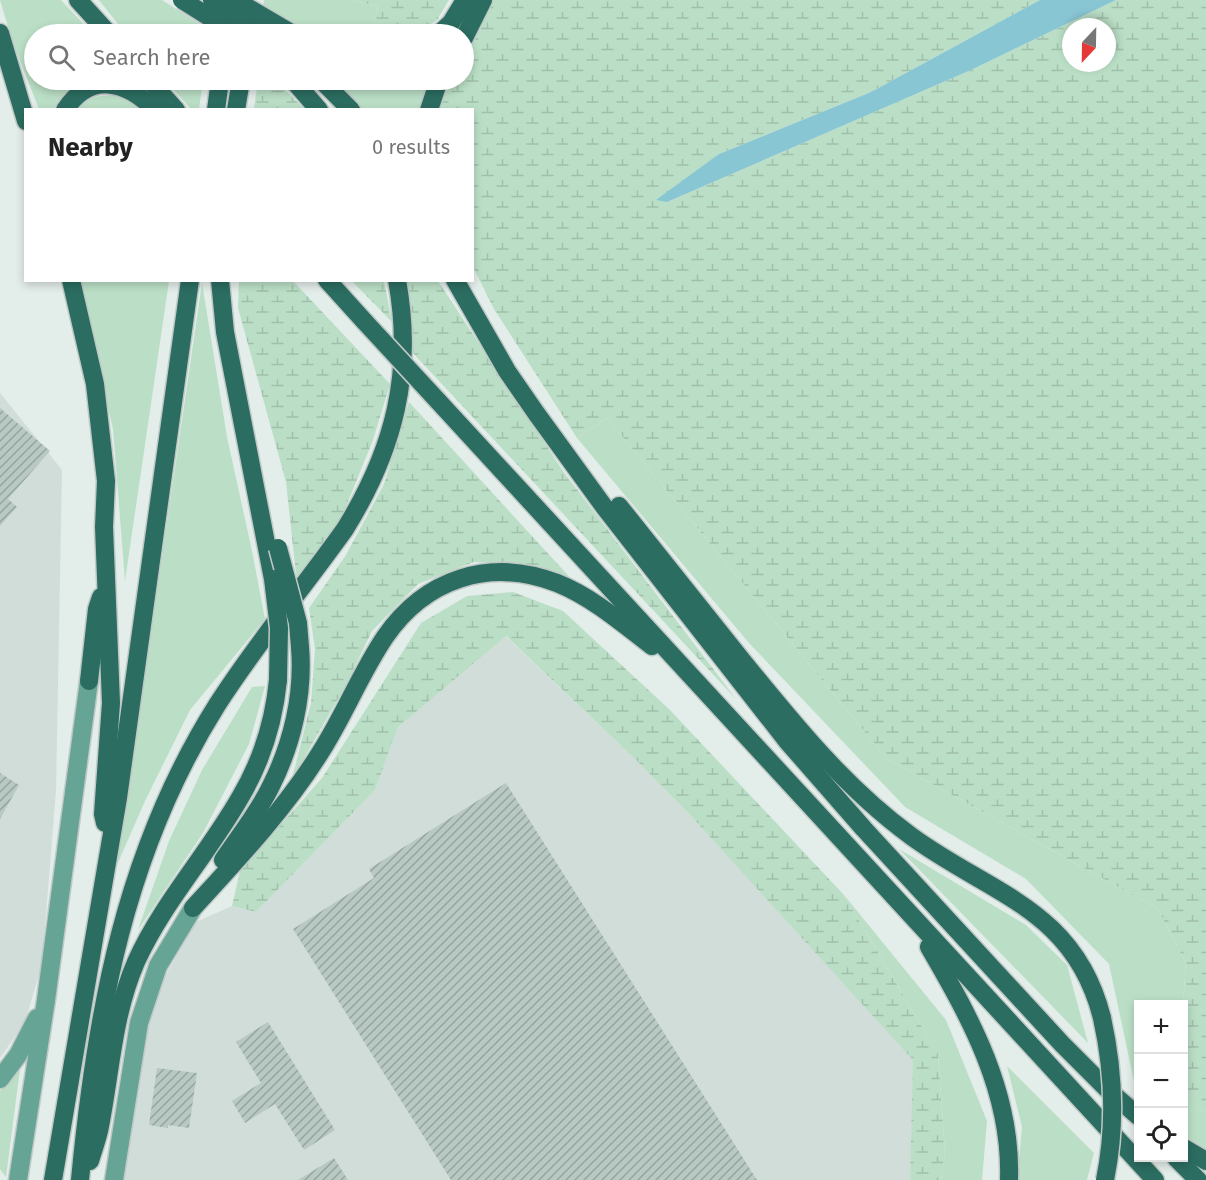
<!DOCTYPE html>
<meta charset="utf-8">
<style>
body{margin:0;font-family:"Fira Sans",sans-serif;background:#f2f2f2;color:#222}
.controls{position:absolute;right:18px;bottom:18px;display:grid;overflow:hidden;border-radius:0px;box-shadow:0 3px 9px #0003}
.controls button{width:54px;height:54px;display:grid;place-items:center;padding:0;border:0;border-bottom:2px solid #e0e0e0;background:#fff;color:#222;font:30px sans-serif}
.compass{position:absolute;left:1062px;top:18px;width:54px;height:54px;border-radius:50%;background:#fff;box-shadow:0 3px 9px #0003;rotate:202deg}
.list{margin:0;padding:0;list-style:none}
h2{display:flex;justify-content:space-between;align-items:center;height:78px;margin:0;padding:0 24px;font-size:26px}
h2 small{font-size:20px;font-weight:400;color:#767676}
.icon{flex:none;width:33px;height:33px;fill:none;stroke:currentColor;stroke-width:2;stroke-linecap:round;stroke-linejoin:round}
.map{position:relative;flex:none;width:1206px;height:1180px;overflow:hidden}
.search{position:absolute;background:#fff;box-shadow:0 3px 9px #0003;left:24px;top:24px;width:450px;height:66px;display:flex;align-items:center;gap:15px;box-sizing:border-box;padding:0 21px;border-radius:33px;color:#767676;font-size:22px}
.panel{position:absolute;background:#fff;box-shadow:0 3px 9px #0003;left:24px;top:108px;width:450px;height:174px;border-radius:0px}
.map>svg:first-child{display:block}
</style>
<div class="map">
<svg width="1206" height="1180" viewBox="0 0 1206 1180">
<defs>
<pattern id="wetland-marsh" width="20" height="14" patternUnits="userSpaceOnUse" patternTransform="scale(1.5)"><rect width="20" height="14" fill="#bbdfc6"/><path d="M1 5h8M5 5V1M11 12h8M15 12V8" fill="none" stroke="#a0c0ab"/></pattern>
<pattern id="building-hatch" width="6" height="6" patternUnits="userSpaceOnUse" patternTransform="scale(1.5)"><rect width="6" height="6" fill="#b8c8c2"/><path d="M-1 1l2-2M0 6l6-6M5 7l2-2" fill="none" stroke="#95a49f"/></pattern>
</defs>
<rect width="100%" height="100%" fill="#e3ede9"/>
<g fill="#d1ddd8">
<path d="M0 393 62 470 56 790 42 964 25 1022 0 1058Z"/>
<path d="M505 636 634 758 691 816 914 1060 910 1180H114L139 1023 196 922 232 906 256 912 375 790 398 727Z"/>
</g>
<g fill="#bbdfc6">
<path d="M0 0H61L93 34H34V80H88L59 101 53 109H39L13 43Z"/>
<path d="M99 0H162L209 30 208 34H126Z"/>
<path d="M264 0H351L378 6 371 32 332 26 328 34H315L263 6Z"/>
<path d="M165 80H203L199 109H191Z"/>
<path d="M332 80H433L421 110 361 109Z"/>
<path d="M112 95 127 99 146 110H74C86 98 95 96 112 95Z"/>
<path d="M78 281H169L125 581 113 429Z"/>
<path d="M202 283 227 437 252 551 265 619 190 710 145 801 117 865Z"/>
<path d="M607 418 887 759 1158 909 1186 963 1183 1004H1138V1100L1109 964 1026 879 905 807 749 643 577 438Z"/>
<path d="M265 686 249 744 203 833 138 930 169 841 202 770 252 687Z"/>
<path d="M899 849 1026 925 1067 965 1088 1043Z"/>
<path d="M844 895 946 1020 987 1121 982 1180H941L945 1153 938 1054Z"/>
<path d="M1007 1066 1094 1153 1087 1180H1017L1022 1127Z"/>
<path d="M20 1069 6 1177 0 1169V1091Z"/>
<path d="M1184 1099 1206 1112V1150L1184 1135Z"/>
</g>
<g fill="url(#wetland-marsh)" fill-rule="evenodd">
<path d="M351 0H449L437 20 416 34H328L332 26 371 32 378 6Z"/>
<path d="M490 0H1040L871 92 719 154 667 202 971 70 1116 0H1206V1112L1184 1099 1183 1004 1186 963 1158 909 887 759 607 418 577 438 494 309 473 267 472 110H439L440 96 449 80H464V51ZM1071 27H1107V63H1071Z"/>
<path d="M258 80H276L304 109H254Z"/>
<path d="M239 281H293L390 384 373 440 343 514 297 583 286 482 238 308Z"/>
<path d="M352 281H384L392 322Z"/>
<path d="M403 281H438L563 471 736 699 412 352Z"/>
<path d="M409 402 576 584 532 565 474 562 418 584 372 631 346 685 292 779 311 703 315 649 309 608 346 555 384 484Z"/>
<path d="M513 592 563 611 669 709 844 895 938 1054 945 1153 941 1180H910L913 1060 691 816 634 758 506 636 398 727 375 790 256 912 232 906 240 871 322 778 421 623 467 596Z"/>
</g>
<path fill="#89c6d4" d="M1040 0H1116L971 70 667 202 656 200 719 154 871 92Z"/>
<g fill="url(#building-hatch)">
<path d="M0 408 50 451 8 499 17 507 0 526Z"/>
<path d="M0 773 19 785 0 819Z"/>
<path d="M506 783 757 1180H451L293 929 374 878 369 869Z"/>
<path d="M268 1022 335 1130 304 1150 275 1104 245 1123 232 1101 261 1083 236 1042Z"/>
<path d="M157 1068 197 1073 189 1128 168 1125V1128L149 1125Z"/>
<path d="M334 1158 348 1180H298Z"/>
</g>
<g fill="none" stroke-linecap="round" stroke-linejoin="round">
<g stroke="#c1c9c7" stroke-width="21">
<g id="primary">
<path d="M0 1079 18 1055 37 1018"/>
<path d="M18 1180 46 1000 89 681"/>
<path d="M114 1180 139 1023 158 966 193 908"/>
</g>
</g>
<g stroke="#c1c9c7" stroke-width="21">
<g id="motorway">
<path d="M78 0 109 34"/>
<path d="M0 33 26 121"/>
<path d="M439 34 451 23 465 0"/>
<path d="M464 38 483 0"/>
<path d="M149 80 176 110"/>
<path d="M293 80 319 110"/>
<path d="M321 80 351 110"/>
<path d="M65 110C91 71 126 81 155 110"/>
<path d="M216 110 220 80"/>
<path d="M236 110 241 80"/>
<path d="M429 110 439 80"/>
<path d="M71 280 95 384 106 481 104 527 111 703 103 814 105 823"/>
<path d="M220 280 225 332 273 579"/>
<path d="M327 280 365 322"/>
<path d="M455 280 507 371 536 413 605 508 787 741 864 829 1062 1044 1107 1089 1138 1116"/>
<path d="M438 401 1155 1180"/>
<path d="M619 506C660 557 700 608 741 659 793 723 844 787 911 836 990 894 1075 909 1102 1018"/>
<path d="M89 681 97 609 101 597"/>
<path d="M223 860C239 836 258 813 271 786 292 744 304 695 300 647"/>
<path d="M193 908C238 859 285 809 320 753 344 716 360 674 385 637 425 579 489 557 557 583 592 597 622 623 652 646"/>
<path d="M929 947C971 1019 1012 1093 1009 1180"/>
<path d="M1184 1148 1206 1161"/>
<path d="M1176 1158 1198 1180"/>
<path d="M90 1161C93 1150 98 1138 100 1126 111 1070 113 1015 136 962 163 902 209 853 241 796 262 760 274 721 278 680"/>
<path d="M53 1180 118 798 190 280"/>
<path d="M80 1180C96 1012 125 851 217 705 256 644 303 588 345 529 394 450 414 373 397 280"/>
</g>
</g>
<use href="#primary" stroke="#66a496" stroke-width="18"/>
<use href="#motorway" stroke="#2c6d61" stroke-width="18"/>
<g stroke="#c1c9c7" stroke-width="21" stroke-linecap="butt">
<g id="motorway-bridge">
<path d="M182 0 236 34"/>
<path d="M212 0 264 34"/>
<path d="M235 0 293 34"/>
<path d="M365 322 438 401"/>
<path d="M278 548 298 623 300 647"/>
<path d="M273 579 279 628 278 680"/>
<path d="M1102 1018C1114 1072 1116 1126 1105 1180"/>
</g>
</g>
<use href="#motorway-bridge" stroke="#2c6d61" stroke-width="18"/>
</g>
</svg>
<div class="controls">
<button>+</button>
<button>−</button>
<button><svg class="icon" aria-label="locate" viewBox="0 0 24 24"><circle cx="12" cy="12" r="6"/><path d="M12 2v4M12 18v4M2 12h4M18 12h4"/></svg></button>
</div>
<svg class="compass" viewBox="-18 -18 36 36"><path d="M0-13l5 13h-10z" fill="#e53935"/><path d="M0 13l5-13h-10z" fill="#767676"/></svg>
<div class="search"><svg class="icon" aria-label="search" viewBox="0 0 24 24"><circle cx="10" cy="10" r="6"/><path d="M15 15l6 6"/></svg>Search here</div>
<section class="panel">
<h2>Nearby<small>0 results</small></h2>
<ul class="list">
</ul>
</section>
</div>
